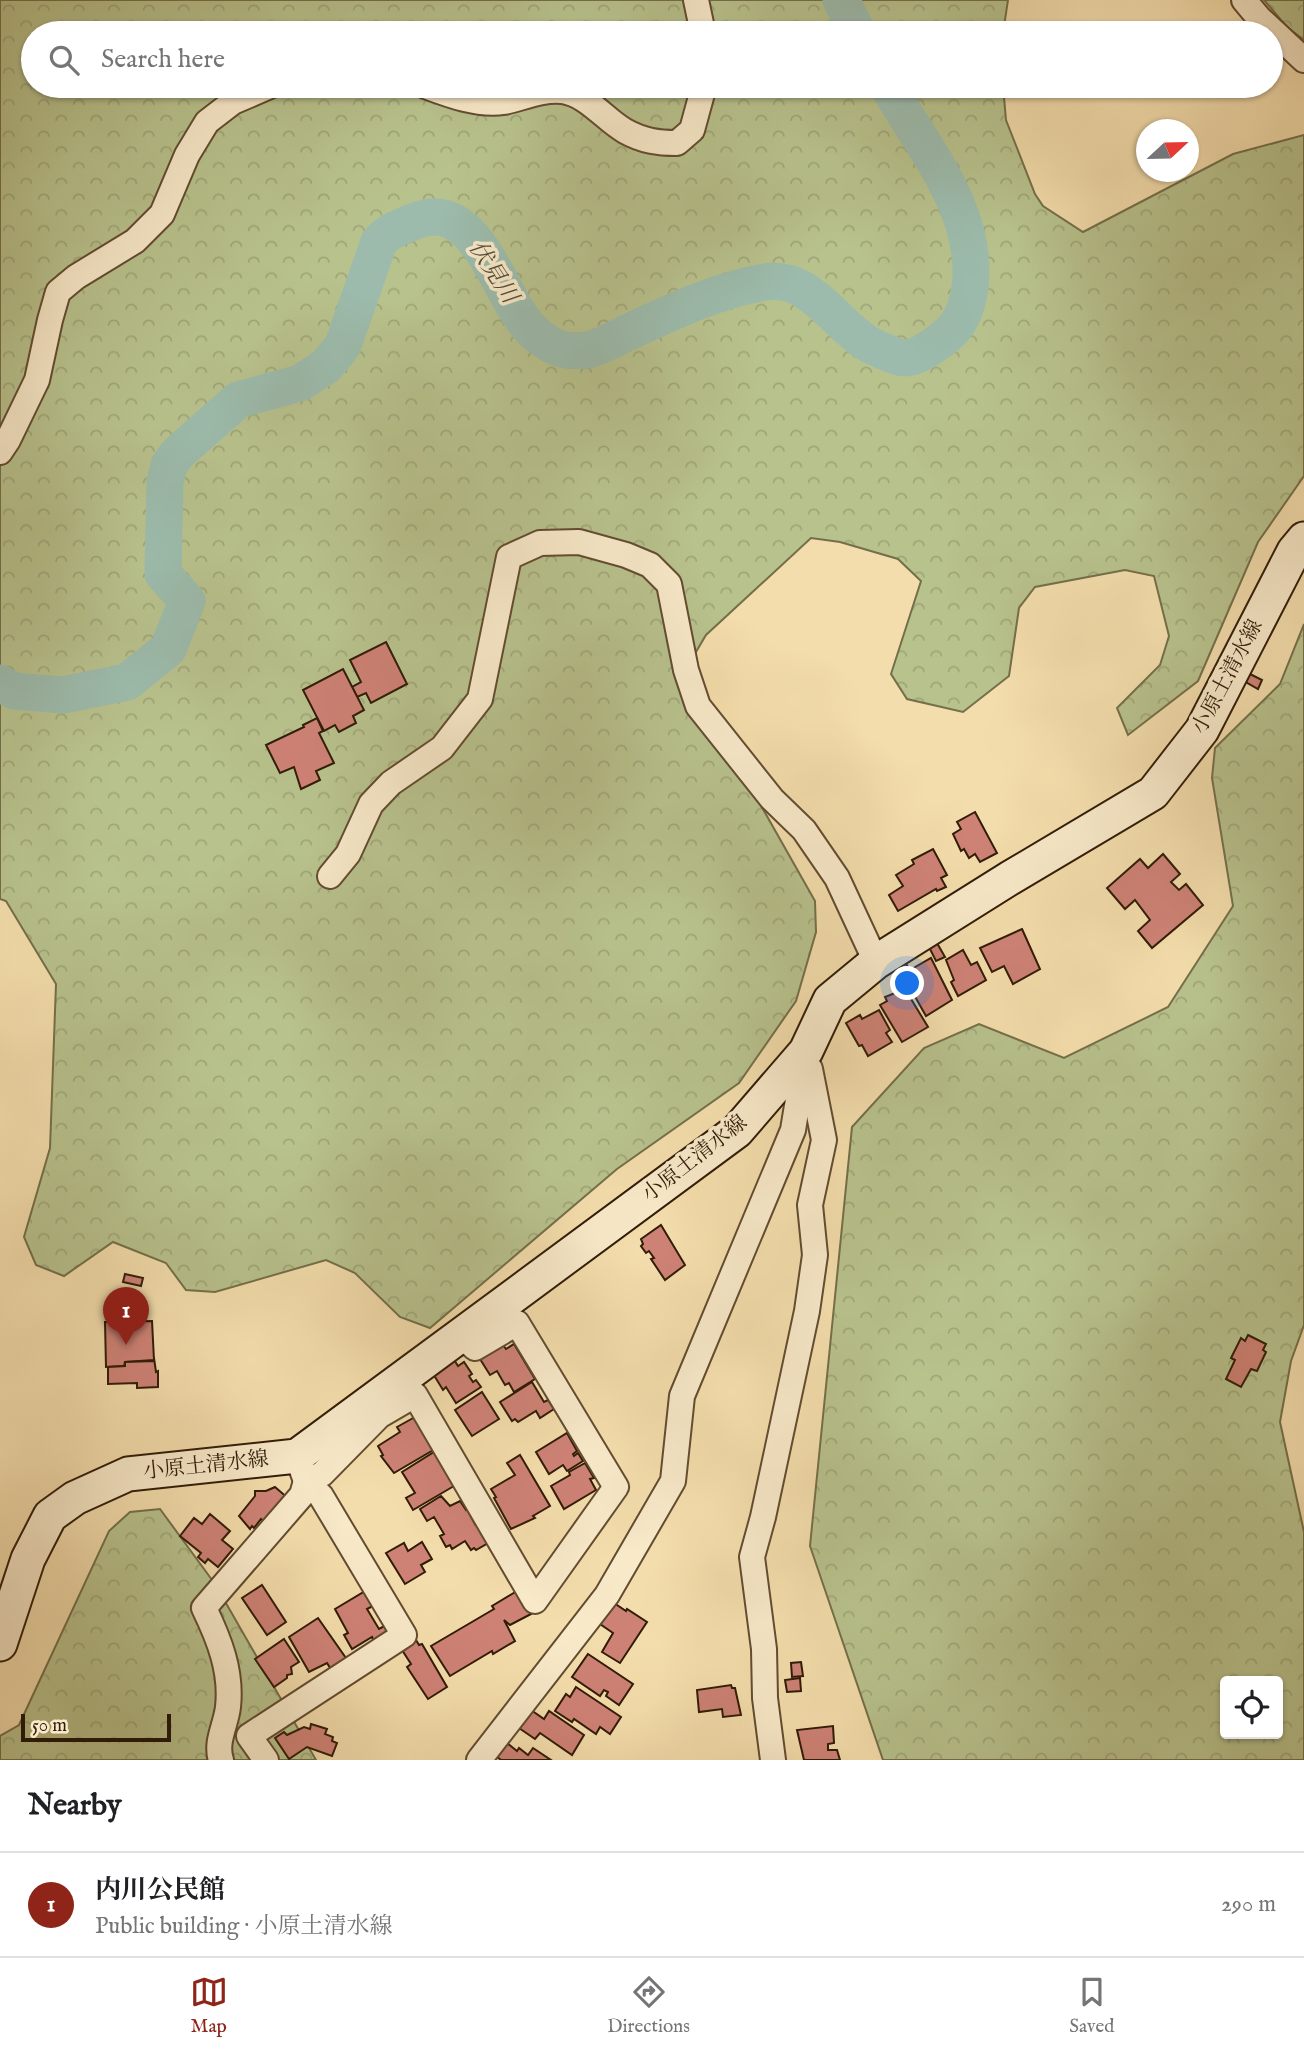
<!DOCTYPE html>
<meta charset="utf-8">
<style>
body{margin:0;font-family:"IM FELL English","Noto Serif JP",serif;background:#f2f2f2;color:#202124}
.controls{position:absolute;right:21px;bottom:21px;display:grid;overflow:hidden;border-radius:7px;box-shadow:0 2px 5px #0004}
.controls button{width:63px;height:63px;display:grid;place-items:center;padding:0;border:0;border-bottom:2px solid #e0e0e0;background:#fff;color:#202124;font:35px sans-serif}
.compass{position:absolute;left:1136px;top:119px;width:63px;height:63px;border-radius:50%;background:#fff;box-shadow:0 2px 5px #0004;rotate:68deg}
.scale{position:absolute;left:21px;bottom:18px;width:150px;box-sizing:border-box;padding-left:7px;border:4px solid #311c08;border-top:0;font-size:19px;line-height:24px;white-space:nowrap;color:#311c08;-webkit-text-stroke:5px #f8e9c9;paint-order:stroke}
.you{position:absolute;left:908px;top:984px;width:24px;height:24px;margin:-18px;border:5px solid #fff;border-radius:50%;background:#1a73e8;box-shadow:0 0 0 10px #1a73e833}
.badge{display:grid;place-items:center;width:46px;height:46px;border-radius:50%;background:#8f2418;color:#fff;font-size:23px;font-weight:700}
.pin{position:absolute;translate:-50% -58px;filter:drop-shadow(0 2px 4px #0008)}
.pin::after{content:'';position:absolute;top:37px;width:24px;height:21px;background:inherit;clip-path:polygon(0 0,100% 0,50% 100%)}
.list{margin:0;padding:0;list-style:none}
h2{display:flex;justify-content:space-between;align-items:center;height:91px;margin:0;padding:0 28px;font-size:30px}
h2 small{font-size:23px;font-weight:400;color:#757577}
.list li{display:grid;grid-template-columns:46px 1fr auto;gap:21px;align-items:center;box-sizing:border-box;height:105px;padding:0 28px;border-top:2px solid #e0e0e0}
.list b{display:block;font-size:26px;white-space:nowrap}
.list p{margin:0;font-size:23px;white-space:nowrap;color:#757577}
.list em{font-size:23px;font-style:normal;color:#757577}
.icon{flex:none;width:38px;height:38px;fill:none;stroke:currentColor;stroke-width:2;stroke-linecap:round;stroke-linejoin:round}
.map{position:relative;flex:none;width:1304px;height:1760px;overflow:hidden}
.search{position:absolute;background:#fff;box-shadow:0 2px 5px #0004;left:21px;right:21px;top:21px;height:77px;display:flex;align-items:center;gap:18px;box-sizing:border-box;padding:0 24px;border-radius:38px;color:#757577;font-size:26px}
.sheet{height:196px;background:#fff}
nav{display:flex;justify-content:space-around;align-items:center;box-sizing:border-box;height:98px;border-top:2px solid #e0e0e0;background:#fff;font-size:19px;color:#757577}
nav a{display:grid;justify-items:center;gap:4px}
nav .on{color:#8f2418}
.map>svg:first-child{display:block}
</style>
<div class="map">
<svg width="1304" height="1760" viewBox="0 0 1304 1760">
<defs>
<pattern id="forest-crowns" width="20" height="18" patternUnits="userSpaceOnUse" patternTransform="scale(1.75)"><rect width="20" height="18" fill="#b8c28d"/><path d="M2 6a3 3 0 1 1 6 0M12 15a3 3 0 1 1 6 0" fill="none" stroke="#9fa678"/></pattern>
</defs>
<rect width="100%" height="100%" fill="#f4ddac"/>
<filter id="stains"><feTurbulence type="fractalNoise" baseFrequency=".00286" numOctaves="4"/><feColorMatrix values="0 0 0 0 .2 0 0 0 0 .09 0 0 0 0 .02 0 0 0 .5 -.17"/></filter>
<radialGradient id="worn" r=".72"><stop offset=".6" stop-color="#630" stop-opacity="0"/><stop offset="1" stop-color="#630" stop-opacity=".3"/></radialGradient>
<g fill="url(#forest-crowns)" stroke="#746f4a" stroke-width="2" fill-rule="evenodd">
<path d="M0 0H1008L1003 33H33V86H1003L1006 120 1035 194 1043 206 1083 232 1233 154 1304 135V476L1258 542 1198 681 1128 735 1117 708 1160 665 1169 636 1154 576 1125 570 1035 587 1019 608 1009 676 963 712 907 699 891 674 921 581 898 559 840 542 811 538 706 635 690 662 755 795 815 901 816 932 796 1001 739 1083 617 1169 430 1328 400 1317 355 1273 326 1260 215 1292 186 1290 166 1263 113 1242 64 1276 36 1265 24 1237 50 1148 56 984 6 901 0 899Z"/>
<path d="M1264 0H1304V40L1287 27Z"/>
<path d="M1304 624V1325L1291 1361 1280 1422 1304 1532V1760H883L810 1546 852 1127 924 1048 979 1024 1064 1058 1168 1007 1233 906 1212 778 1215 748 1280 684ZM1225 1681H1278V1734H1225Z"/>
<path d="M160 1509 215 1584 316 1760H0V1736L19 1725 109 1531 130 1512Z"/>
</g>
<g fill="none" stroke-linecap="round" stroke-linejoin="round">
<g stroke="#9cbbac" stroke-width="37">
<path d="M841 0 858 33"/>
<path d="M0 683 14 691 63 695 127 682 168 649 187 601 163 574 165 482 169 465 178 453 238 400 300 383 326 366 333 358 343 345 379 242C389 230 401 227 415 221 476 197 497 290 527 325 535 335 549 345 561 349 567 351 581 351 587 350 602 347 617 337 631 331 674 311 718 290 765 282 811 275 834 324 870 345 878 349 889 354 899 357 912 362 930 348 941 340 960 327 967 309 970 287 979 211 923 148 888 86"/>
</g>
</g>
<g fill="#ce8276" stroke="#311c08" stroke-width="2">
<path d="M386 642 407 684 371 703 366 693 357 697 352 687 361 682 350 660Z"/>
<path d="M343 669 364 710 353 716 356 723 339 732 335 725 324 731 303 690Z"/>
<path d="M1248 673 1262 680 1258 689 1244 681Z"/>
<path d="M317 718 323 731 319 733 334 763 316 771 320 780 301 789 294 767 280 773 266 745 304 727 303 725Z"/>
<path d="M975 812 997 853 980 862 975 854 969 858 964 849 961 851 953 834 961 829 957 822Z"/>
<path d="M933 849 947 875 941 878 946 887 937 891 936 889 898 911 889 895 903 886 896 875 914 864 912 860Z"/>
<path d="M1163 854 1180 874 1171 882 1179 890 1186 884 1203 905 1152 948 1138 931 1150 920 1135 900 1125 909 1107 888 1140 859 1148 868Z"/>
<path d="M1022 929 1040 969 1013 984 1004 966 992 972 980 948Z"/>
<path d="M937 943 945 957 936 961 929 947Z"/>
<path d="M963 950 971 965 977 962 986 980 958 996 951 982 954 980 946 960Z"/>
<path d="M931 958 952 1000 926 1016 904 977 902 978 895 967 904 961 910 970Z"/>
<path d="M905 989 928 1027 902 1042 880 1005 887 1001 885 997Z"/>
<path d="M879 1010 890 1030 886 1033 892 1042 868 1056 862 1045 859 1046 846 1023 860 1015 862 1019Z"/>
<path d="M661 1225 685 1265 665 1280 651 1259 654 1258 649 1251 646 1253 641 1246 643 1244 641 1239Z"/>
<path d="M125 1274 143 1278 141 1286 123 1282Z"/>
<path d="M152 1321 154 1360 125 1362 124 1366 106 1367 105 1322Z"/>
<path d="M1248 1335 1266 1344 1263 1350 1266 1352 1257 1371 1251 1369 1241 1387 1226 1379 1235 1360 1231 1358 1241 1338 1245 1341Z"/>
<path d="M514 1344 535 1379 514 1392 509 1383 505 1385 497 1371 490 1375 480 1359 503 1345 506 1349Z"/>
<path d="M154 1358 156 1372 158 1371V1387L137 1388V1383L108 1384V1367L125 1366V1362L154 1361Z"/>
<path d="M453 1358 458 1366 464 1362 472 1374 469 1376 473 1382 476 1380 481 1387 456 1403 446 1387 443 1390 432 1372Z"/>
<path d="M532 1382 544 1402 548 1400 554 1409 540 1418 536 1411 518 1422 515 1419 512 1421 500 1402Z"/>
<path d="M482 1392 499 1419 472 1436 455 1410Z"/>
<path d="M415 1417 435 1449 394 1473 381 1456 383 1455 378 1446 400 1432 397 1427Z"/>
<path d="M567 1433 577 1451 573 1454 574 1456 578 1453 583 1461 567 1471 563 1465 549 1474 536 1452Z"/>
<path d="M434 1452 454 1486 413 1510 406 1498 415 1493 402 1472Z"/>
<path d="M520 1455 550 1506 533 1516 535 1518 511 1529 494 1498 496 1497 491 1489 515 1475 507 1463Z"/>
<path d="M585 1463 594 1478 590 1479 596 1490 564 1509 551 1486 570 1475 569 1472Z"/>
<path d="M275 1487 289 1499 267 1525 261 1519 254 1528 252 1526 250 1529 239 1516 255 1496V1491H266Z"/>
<path d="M441 1496 450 1506 460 1501 466 1510 467 1509 475 1524 476 1523 490 1542 476 1550 474 1548 471 1550 465 1541 452 1549 450 1545 446 1547 440 1536 444 1534 434 1517 427 1521 420 1509Z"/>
<path d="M210 1514 230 1531 222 1540 233 1549 218 1567 208 1559 205 1563 198 1557 201 1553 180 1536 194 1518 202 1524Z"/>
<path d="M422 1542 432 1559 421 1565 425 1572 405 1584 386 1553 404 1543 408 1551Z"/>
<path d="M262 1585 286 1622 267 1635 242 1598Z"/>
<path d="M367 1590 375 1605 367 1609 379 1629 390 1623 389 1635 375 1644 372 1637 352 1649 344 1635 348 1633 335 1609Z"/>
<path d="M517 1591 531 1614 510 1625 504 1620 515 1641 493 1654 492 1651 450 1676 431 1646 494 1609 492 1606Z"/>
<path d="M614 1603 626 1611 627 1609 647 1622 620 1663 602 1652 613 1633 600 1624Z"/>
<path d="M318 1618 348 1661 332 1671 327 1663 309 1672 289 1637Z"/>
<path d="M284 1639 299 1662 291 1667 292 1674 287 1675V1678L274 1687 255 1659Z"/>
<path d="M416 1640 419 1645 422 1644 447 1687 428 1699 407 1667 411 1664 402 1650Z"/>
<path d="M588 1654 633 1684 619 1705 606 1696 608 1692 604 1690 600 1696 572 1677Z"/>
<path d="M801 1662 803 1676 792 1677 791 1663Z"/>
<path d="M800 1678 801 1691 787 1692 785 1680Z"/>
<path d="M731 1685 732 1688H735L741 1715 723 1717 722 1709 699 1712 697 1690Z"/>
<path d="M576 1687 621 1717 610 1734 600 1727 596 1734 574 1719 572 1722 555 1711 566 1694 570 1697Z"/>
<path d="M531 1710 544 1719 549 1711 584 1735 572 1755 540 1733 535 1739 519 1728Z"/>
<path d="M311 1724 327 1729 325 1734 333 1737 332 1741 337 1743 332 1756 307 1747 289 1759 275 1738 284 1732 287 1735 304 1727 310 1729Z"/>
<path d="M833 1726 834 1743 828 1744V1750H837L840 1760H804L797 1730Z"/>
<path d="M507 1743 517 1751 519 1748 528 1755 533 1748 551 1760H501L496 1756Z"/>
</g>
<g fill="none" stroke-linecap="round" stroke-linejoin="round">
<g stroke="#624c31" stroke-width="28">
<g id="minor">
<path d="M696 0 703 33"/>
<path d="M1244 0 1259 18 1304 60"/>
<path d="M425 86C449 95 478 106 504 102 523 98 542 89 562 91 588 95 604 119 625 131 643 141 658 143 677 143L692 130 704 86"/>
<path d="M0 452 8 440 37 380 50 320 58 292 76 277 135 241 162 214 187 155 207 122 233 102 270 86"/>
<path d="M330 876 348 854 371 804 391 783 442 748 480 699 509 557 540 543 579 542 626 555 650 565 669 584 686 670 698 706 772 799 804 830 837 878 876 962"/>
<path d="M297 1456 306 1481 322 1474 379 1416 415 1395 535 1601 616 1487 517 1323 475 1348 461 1335"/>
<path d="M221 1760C215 1742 226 1725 228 1707 232 1671 219 1639 204 1608L302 1495 306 1481"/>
<path d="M266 1760 249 1736 404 1635 321 1496 306 1481"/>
<path d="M479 1760 607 1595 673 1481 682 1396 793 1130 806 1051"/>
<path d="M773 1760 765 1698 764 1649 752 1557 763 1517 807 1311 815 1255 810 1205 824 1140 810 1069"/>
</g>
</g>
<g stroke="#311c08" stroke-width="37">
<path id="secondary" d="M0 1644 28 1559 50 1516 75 1498 128 1474 297 1456 737 1131 806 1051 830 1000 876 962 1010 878 1153 793 1202 730 1294 551 1304 539"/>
</g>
<use href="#minor" stroke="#f8e9c9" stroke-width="24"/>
<use href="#secondary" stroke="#f8e9c9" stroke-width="33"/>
</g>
<g text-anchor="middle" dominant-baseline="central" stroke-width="7" stroke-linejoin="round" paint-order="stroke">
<g font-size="21" fill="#311c08" stroke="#f8e9c9">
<text transform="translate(1228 677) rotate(-62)">小原土清水線</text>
<text transform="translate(695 1159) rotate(-38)">小原土清水線</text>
<text transform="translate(206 1466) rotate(-6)">小原土清水線</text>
</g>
<g font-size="23" font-style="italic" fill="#514c39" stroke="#f8e9c9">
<text transform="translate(493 272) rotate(57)">伏見川</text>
</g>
</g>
<rect width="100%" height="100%" filter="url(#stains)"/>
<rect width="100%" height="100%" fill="url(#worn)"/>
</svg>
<div class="controls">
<button><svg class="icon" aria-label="locate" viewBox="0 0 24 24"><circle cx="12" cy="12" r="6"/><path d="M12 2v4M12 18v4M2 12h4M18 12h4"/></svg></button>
</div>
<svg class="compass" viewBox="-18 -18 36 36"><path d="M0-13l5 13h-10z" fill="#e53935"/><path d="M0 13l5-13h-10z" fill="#757577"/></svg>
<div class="scale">50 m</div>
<div class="you"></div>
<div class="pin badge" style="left:126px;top:1345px">1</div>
<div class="search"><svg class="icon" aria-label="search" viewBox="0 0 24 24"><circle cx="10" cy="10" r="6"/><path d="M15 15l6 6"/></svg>Search here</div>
</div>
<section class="sheet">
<h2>Nearby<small></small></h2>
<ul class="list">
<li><span class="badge">1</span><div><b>内川公民館</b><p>Public building · 小原土清水線</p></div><em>290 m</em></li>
</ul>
</section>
<nav>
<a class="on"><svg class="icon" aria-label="map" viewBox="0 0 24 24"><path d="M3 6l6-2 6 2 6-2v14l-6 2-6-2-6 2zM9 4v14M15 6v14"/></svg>Map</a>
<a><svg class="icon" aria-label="directions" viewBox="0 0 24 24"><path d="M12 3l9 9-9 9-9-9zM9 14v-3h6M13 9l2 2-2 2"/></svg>Directions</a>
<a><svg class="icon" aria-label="saved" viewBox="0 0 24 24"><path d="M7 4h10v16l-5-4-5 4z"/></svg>Saved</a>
</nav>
